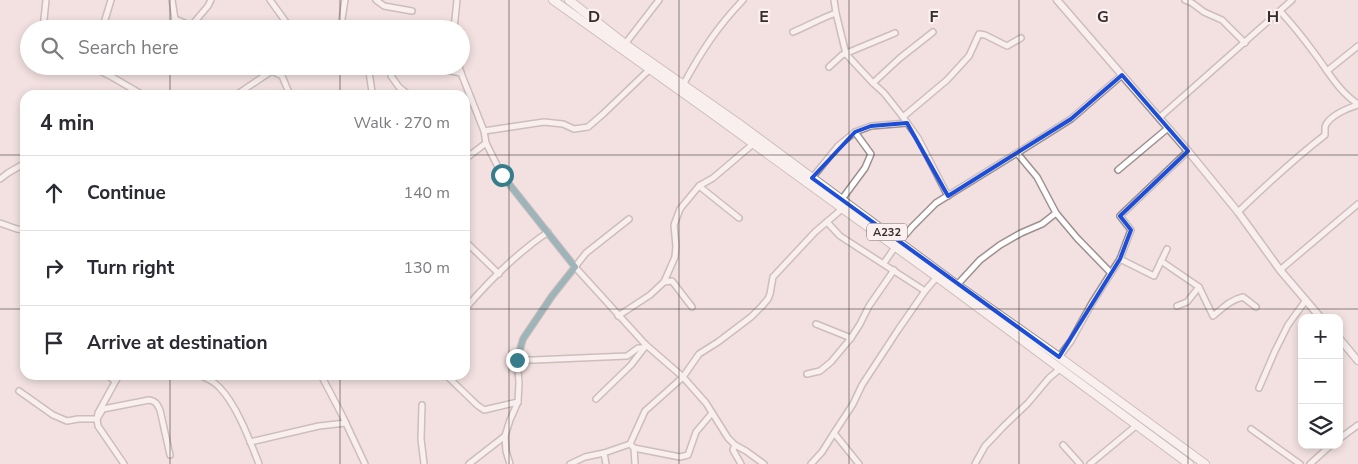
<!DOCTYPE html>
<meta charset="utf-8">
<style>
body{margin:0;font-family:"Nunito Sans",sans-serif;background:#f2f2f3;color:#2b2b33}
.controls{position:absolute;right:15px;bottom:15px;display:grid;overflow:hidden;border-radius:10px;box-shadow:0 2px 8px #0003}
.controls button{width:45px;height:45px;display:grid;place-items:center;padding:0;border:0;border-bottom:1px solid #e1e1e2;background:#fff;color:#2b2b33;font:25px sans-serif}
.stop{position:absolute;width:15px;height:15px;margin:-11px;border:4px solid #377c8a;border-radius:50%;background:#fff}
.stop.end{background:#377c8a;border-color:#fff;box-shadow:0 1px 5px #0008}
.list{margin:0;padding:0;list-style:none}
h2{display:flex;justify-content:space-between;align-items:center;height:65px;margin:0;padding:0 20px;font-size:21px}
h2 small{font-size:16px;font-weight:400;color:#7c7c81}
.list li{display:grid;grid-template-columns:32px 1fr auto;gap:15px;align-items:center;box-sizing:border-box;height:75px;padding:0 20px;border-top:1px solid #e1e1e2}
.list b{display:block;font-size:19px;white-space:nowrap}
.list em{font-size:16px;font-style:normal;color:#7c7c81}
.icon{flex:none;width:28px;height:28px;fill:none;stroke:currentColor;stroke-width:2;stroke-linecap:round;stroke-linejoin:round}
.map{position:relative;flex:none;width:1358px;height:464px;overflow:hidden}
.search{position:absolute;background:#fff;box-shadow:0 2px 8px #0003;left:20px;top:20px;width:450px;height:55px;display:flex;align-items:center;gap:12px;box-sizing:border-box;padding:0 18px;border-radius:28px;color:#7c7c81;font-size:19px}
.panel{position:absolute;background:#fff;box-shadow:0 2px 8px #0003;left:20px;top:90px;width:450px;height:290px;border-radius:15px}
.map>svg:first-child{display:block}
</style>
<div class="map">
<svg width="1358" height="464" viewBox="0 0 1358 464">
<rect width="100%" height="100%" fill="#f2e1e0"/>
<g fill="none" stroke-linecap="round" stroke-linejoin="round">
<g stroke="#9f908f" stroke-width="8">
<g id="minor">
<path d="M172 0 175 19 199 29"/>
<path d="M270 0 291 29"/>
<path d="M376 0 384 6 412 11"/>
<path d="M834 0 836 13 846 54 873 83 884 93 903 117 918 138 948 196"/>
<path d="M1185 0 1192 3 1204 12 1222 20 1245 43"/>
<path d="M1280 11C1292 24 1304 39 1315 54 1328 71 1339 92 1358 104"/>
<path d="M104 23 111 0"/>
<path d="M191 26 208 6 211 0"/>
<path d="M43 29 46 0"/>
<path d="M172 29 175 19"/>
<path d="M339 29 341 25 345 0"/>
<path d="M454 29 457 0"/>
<path d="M793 32C808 26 821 18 836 13"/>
<path d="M625 44 659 0"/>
<path d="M90 66 112 77 143 95"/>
<path d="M268 66 272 71 282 76 290 95"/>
<path d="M459 66 461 73 484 131 486 143 502 175 575 267 645 344 683 377 706 403 728 438 735 445 733 450 741 464"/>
<path d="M829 67 842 55 895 33"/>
<path d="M1327 71 1358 46"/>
<path d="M873 83 900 58 933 32"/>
<path d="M683 85C701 52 717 27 743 0"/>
<path d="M372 92 369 72 370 69 374 68 394 71"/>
<path d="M236 95 279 66"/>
<path d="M409 95 399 87 391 76 394 71 436 68 461 73"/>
<path d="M903 117 947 80 969 56 979 34 985 35 1007 46 1021 38"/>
<path d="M1159 118 1292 0"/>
<path d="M484 131 544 122 563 124 574 129 588 127 603 114 650 69"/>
<path d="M855 132 871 126 907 123"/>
<path d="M465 159 486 143"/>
<path d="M1118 170 1168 128"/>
<path d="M812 178 838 146 855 132 871 154 865 168 842 199"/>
<path d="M0 179 8 173 25 163"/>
<path d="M699 186 739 218"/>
<path d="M1238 212C1266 185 1294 159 1325 135 1325 132 1325 130 1325 127 1328 116 1348 108 1358 105"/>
<path d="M1056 213 1077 238 1111 273 1092 303 1071 341 1059 357"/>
<path d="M827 222 840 236 925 291"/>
<path d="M0 223 17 229 25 230"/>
<path d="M465 241 499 274"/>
<path d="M899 242 912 227 936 203 1017 153 1071 119 1122 75"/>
<path d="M1120 259 1154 276 1167 249"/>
<path d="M1161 261 1199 287 1213 316C1223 308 1230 300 1243 297L1256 307"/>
<path d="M884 263 895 247"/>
<path d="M1280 270 1358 204"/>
<path d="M1111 273 1120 259 1131 230 1120 216 1188 151"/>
<path d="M664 282 672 281 692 307"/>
<path d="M957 285 980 260 1000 245 1021 233 1042 224 1056 213 1037 177 1017 153"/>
<path d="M1177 306 1187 302 1199 287"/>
<path d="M465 309C489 281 517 253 548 232"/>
<path d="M618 316 650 295 664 282 675 257 676 246 674 225 680 209 699 186 713 178 753 144"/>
<path d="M816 324 851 338"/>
<path d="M517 360H534L627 356 638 348H644L645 344"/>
<path d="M807 374 820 371 831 362 851 338 860 324 869 306 894 270"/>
<path d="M107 375 115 381"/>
<path d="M119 375 98 413 97 419 98 426 124 464"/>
<path d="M199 375C206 378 214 381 219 387 237 405 250 441 259 464"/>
<path d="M321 375 343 417 365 464"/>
<path d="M446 375 477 405 484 410 518 402"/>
<path d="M1259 388 1275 351 1288 325 1306 300"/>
<path d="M19 391 53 415 67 421 78 419H97L103 409 149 400C156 401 157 404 160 410L170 455"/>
<path d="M596 399 631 365 644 348"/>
<path d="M422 405 421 439 424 464"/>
<path d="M1251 429 1300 464"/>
<path d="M834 433 859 464"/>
<path d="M1339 439 1358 425"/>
<path d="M250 442 319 426 346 423"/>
<path d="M735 445 746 451 764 464"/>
<path d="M1063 445 1080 464"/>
<path d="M632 446 634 448 635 464"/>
<path d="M634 448 680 457 688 455 696 432 712 413"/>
<path d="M469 464 505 436"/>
<path d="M510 464 506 451 505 436 510 420 518 402 519 382 517 360 523 339 552 296 586 253 629 219"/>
<path d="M570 464 585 457 604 453"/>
<path d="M606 464 604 453 630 444 645 411 683 377 699 354 718 342 751 317 761 307 768 299 770 294 773 277 815 232 842 209"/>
<path d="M811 464 822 452 834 433 853 404 862 385 898 330 925 291 937 277"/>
<path d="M975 464 985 446 1004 426 1028 403 1049 378 1061 368"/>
<path d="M1090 464 1137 425"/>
<path d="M1310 464 1331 445"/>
</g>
</g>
<g stroke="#9f908f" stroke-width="9">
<g id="tertiary">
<path d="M1057 0 1188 151 1238 212 1280 270 1321 318"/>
<path d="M1339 338 1358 361"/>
</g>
</g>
<g stroke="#9f908f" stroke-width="10">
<g id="trunk">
<path d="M553 0 707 110 937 277 1189 464"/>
<path d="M569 0 625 44 738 123 957 285 1059 357 1205 464"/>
</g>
</g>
<use href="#minor" stroke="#fff" stroke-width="5"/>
<use href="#tertiary" stroke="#fff" stroke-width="6"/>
<use href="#trunk" stroke="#fff" stroke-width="8"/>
</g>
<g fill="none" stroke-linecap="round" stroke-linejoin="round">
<path stroke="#377c8a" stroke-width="6" d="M502 175 575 267 552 296 523 339 517 360"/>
</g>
<path d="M0 0H1358V464H0ZM1122 75 1188 151 1120 216 1131 230 1120 259 1059 357 812 178 855 132 871 126 907 123 948 196 1071 119Z" fill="#f2e1e0" fill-opacity=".55" fill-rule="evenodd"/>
<path fill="none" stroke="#1d4ed8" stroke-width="4" stroke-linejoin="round" d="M1122 75 1188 151 1120 216 1131 230 1120 259 1059 357 812 178 855 132 871 126 907 123 948 196 1071 119Z"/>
<path fill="none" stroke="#352e2e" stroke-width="1" stroke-opacity="0.55" d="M170 0V29M340 0V29M509 0V464M679 0V464M849 0V464M1019 0V464M1188 0V464M170 66V95M340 66V95M0 155H25M465 155H1358M0 309H25M465 309H1358M170 375V464M340 375V464"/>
<g text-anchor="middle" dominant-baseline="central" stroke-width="4.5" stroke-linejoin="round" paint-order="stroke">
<rect fill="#fdefef" stroke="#716868" stroke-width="1" x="867" y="223.5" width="40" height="17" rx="4"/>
<g font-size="11" font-weight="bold" fill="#352e2e">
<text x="887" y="232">A232</text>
</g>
</g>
<g font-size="16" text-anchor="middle" font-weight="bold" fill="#352e2e" stroke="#fdefef" stroke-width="4.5" stroke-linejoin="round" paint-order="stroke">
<text x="594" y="22">D</text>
<text x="764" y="22">E</text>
<text x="934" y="22">F</text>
<text x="1103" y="22">G</text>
<text x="1273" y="22">H</text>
</g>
</svg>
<div class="controls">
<button>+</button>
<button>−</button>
<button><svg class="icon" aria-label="layers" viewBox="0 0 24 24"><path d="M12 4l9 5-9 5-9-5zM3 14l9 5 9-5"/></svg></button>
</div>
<div class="stop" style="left:502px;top:175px"></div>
<div class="stop end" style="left:517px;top:360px"></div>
<div class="search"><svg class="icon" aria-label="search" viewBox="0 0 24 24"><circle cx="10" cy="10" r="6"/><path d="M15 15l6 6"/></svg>Search here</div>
<section class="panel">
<h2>4 min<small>Walk · 270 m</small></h2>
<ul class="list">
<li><svg class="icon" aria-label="ahead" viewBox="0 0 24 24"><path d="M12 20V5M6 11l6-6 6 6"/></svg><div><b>Continue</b></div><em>140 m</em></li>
<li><svg class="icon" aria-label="right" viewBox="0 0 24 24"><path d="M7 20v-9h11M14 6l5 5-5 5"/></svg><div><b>Turn right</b></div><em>130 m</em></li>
<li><svg class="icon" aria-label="arrive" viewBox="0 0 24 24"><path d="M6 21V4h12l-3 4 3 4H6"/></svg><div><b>Arrive at destination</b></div></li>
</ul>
</section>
</div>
